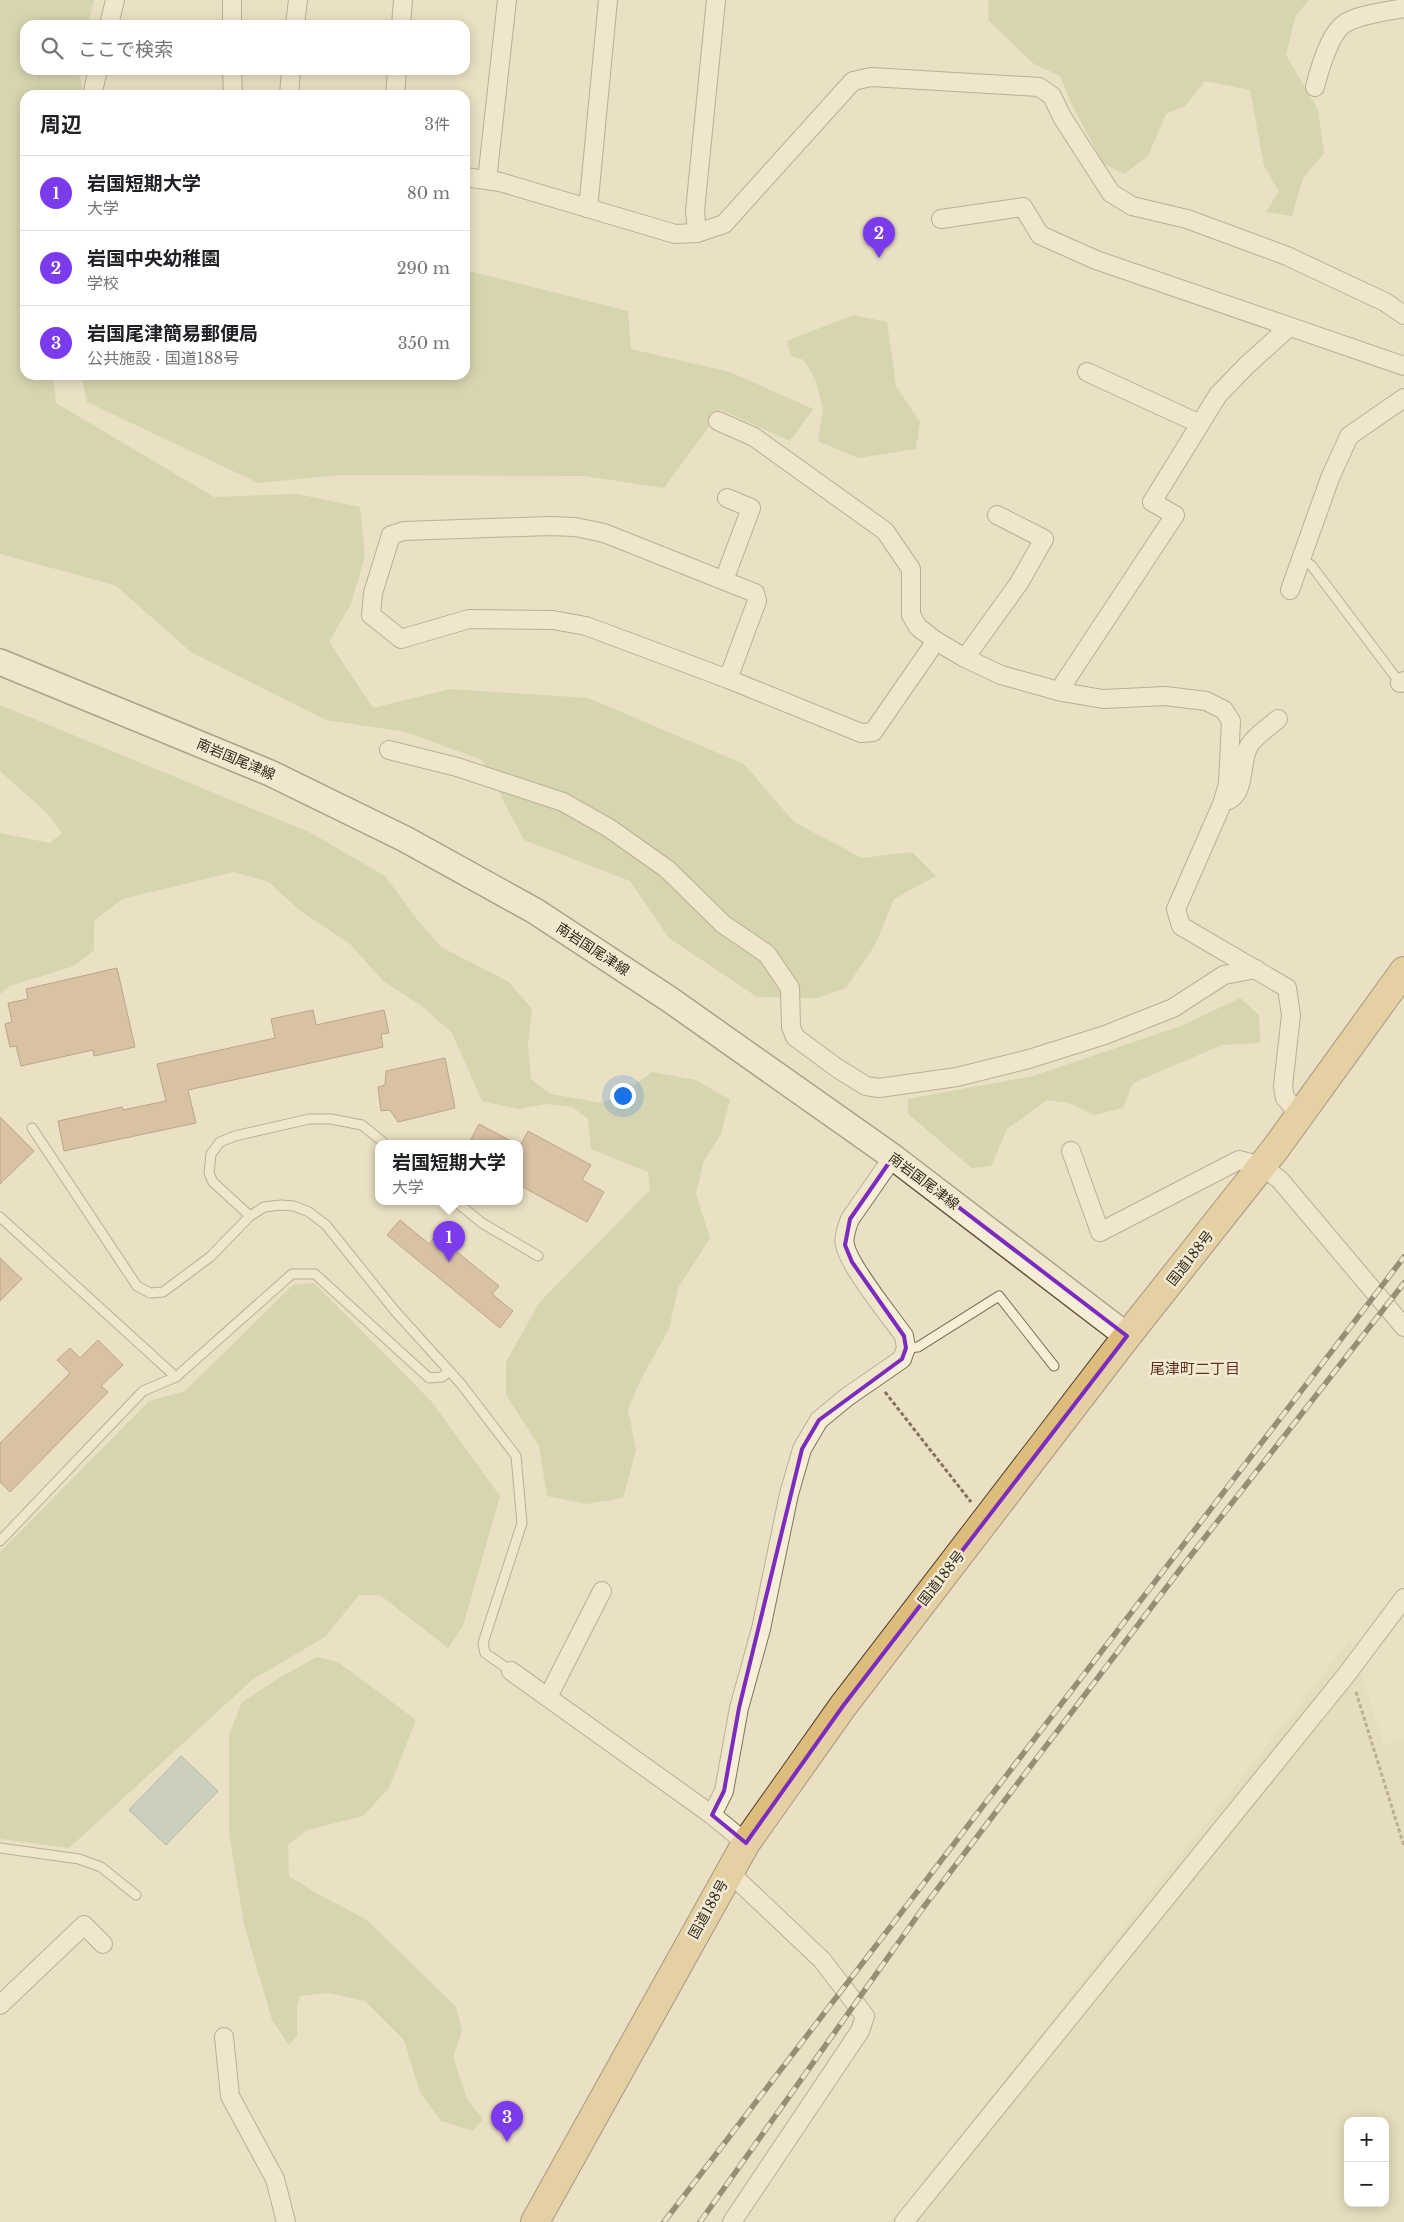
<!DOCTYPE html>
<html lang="ja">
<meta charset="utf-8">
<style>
body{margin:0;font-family:"Libre Baskerville","Noto Sans JP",serif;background:#f6f6f6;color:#202124}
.controls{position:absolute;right:15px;bottom:15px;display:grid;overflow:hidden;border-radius:10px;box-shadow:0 2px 12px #0003}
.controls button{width:45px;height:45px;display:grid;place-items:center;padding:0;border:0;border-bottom:1px solid #e0e0e0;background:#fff;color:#202124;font:25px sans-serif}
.you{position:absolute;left:622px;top:1095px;width:18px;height:18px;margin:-12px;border:4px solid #fff;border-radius:50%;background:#1a73e8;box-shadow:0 0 0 8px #1a73e833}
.badge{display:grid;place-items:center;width:32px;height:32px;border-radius:50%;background:#7c3aed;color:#fff;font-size:16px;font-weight:700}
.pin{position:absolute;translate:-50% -41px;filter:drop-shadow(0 1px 2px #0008)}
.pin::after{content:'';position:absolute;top:26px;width:18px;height:15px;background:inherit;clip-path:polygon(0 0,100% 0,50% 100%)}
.popup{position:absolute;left:375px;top:1140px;width:148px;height:65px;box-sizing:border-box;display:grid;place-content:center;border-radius:10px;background:#fff;filter:drop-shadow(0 1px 4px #0005);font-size:16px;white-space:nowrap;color:#757577}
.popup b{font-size:19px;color:#202124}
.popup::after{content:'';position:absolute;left:50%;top:100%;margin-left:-10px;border:10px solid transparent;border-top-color:#fff}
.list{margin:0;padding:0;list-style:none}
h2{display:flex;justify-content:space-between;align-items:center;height:65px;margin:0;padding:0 20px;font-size:21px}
h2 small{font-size:16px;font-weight:400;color:#757577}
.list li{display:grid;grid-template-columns:32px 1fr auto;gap:15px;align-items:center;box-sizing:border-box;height:75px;padding:0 20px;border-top:1px solid #e0e0e0}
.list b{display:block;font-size:19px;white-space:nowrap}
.list p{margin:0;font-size:16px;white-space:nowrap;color:#757577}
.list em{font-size:16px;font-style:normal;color:#757577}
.icon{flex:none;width:28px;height:28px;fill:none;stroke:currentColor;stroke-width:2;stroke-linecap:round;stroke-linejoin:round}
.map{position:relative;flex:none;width:1404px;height:2222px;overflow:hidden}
.search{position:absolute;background:#fff;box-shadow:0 2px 12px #0003;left:20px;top:20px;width:450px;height:55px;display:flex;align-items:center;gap:12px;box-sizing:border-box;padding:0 18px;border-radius:15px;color:#757577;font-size:19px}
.panel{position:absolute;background:#fff;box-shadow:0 2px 12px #0003;left:20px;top:90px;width:450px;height:290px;border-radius:15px}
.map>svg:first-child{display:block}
</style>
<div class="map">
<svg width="1404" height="2222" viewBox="0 0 1404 2222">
<rect width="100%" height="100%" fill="#eae0c3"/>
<path fill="#dfdab2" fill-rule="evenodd" d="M1350 1640 1384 1745 1404 1739V2222H893ZM1348 2121H1385V2203H1348Z"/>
<g fill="#bfc798">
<path d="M0 0H94L88 25H25V70H79L83 95H25V375H53L56 403 214 497 297 494 360 507 365 556 351 604 329 642 373 708 450 689 588 698 744 764 794 822 862 858 912 852 936 876 894 899 875 945 846 988 818 998 757 997 669 938 630 881 524 840 482 760 406 732 326 720 191 652 115 585 0 554Z"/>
<path d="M989 0H1309L1296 15 1286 55 1318 110 1324 153 1303 178 1292 216 1266 212 1279 191 1264 166 1250 90 1205 81 1185 106 1166 114 1148 156 1124 174 1103 163 1071 103 1060 76 1034 64 988 20Z"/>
<path d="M465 270 628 311 631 349 730 372 813 409 790 441 721 410 664 488 584 476 340 475 258 483 87 402 81 375H465Z"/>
<path d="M853 315 887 322 896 386 920 422 916 449 858 458 818 441 823 409 816 381 804 360 791 356 787 341Z"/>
<path d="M0 705 309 832 385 876 419 922 441 947 509 982 532 1009 528 1044 531 1079 550 1094 603 1103 627 1090 652 1072 696 1080 730 1100 721 1134 703 1163 696 1194 710 1238 678 1288 669 1329 640 1381 628 1409 636 1450 623 1498 586 1504 547 1496 539 1446 506 1395V1362L539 1303 650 1190 648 1172 591 1149 588 1119 572 1107 546 1104 518 1109 482 1101 452 1033 422 1006 383 981 350 944 299 910 269 882 234 872 122 899 94 921V950L74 966 10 986 0 994V833L50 843 62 833 48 814 0 771Z"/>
<path d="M1240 998 1259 1015 1260 1043 1222 1045 1133 1083 1123 1108 1094 1115 1069 1103 1047 1100 1007 1129 991 1166 972 1168 908 1114V1099L1033 1076 1181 1026Z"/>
<path d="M314 1283 431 1401 500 1496 463 1626 448 1648 380 1595H359L325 1637 252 1680 69 1848 0 1839V1552L149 1401 185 1391 293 1285Z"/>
<path d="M317 1657 338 1662 416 1720 389 1788 363 1816 307 1830 288 1845 289 1876 318 1894 367 1920 456 2007 462 2031 453 2057 467 2099 483 2119 473 2131 441 2121 420 2092 404 2040 365 2001 328 1993 300 1996 297 2008V2036L289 2045 272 2020 244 1924 229 1834V1735L242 1702 284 1675Z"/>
</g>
<path fill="#a5bdb7" stroke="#6d8a84" d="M181 1756 218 1791 166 1845 129 1810Z"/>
<g fill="#c59e7c" stroke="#805e44">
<path d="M117 968 135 1047 94 1056 93 1050 21 1066 16 1046 10 1047 5 1024 12 1022 8 1003 28 999 26 989Z"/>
<path d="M313 1010 316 1025 384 1010 389 1033 381 1034 383 1047 188 1090 196 1123 64 1151 58 1121 122 1107 123 1110 166 1101 157 1064 275 1038 271 1019Z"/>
<path d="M445 1058 455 1108 398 1122 390 1110 381 1111 378 1087 385 1085 386 1071Z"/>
<path d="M0 1117 34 1151 0 1184Z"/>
<path d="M479 1124 515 1143H469Z"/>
<path d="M528 1131 591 1165 582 1180 604 1192 587 1222 519 1185V1148Z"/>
<path d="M400 1220 429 1244 436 1235 499 1286 492 1294 513 1311 500 1328 387 1235Z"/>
<path d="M0 1258 22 1279 0 1301Z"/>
<path d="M98 1340 123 1365 101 1386 108 1392 10 1492 0 1482V1443L70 1373 57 1360 70 1348 80 1358Z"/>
</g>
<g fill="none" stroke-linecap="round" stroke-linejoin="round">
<g stroke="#83725c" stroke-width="11">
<g id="service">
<path d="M1301 559 1311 565 1400 683"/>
<path d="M32 1128 137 1286 150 1293 163 1292 210 1257 250 1216 264 1207 281 1205 294 1206 309 1212 326 1225 395 1311 461 1384 516 1456 522 1523 483 1643 485 1653 511 1671"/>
<path d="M455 1201 482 1223 538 1256"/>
<path d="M250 1216 213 1182 209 1173 211 1154 220 1142 235 1136 309 1119H331L362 1125 384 1143"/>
<path d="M0 1217 176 1377 143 1391 0 1541"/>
<path d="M906 1348 918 1347 999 1296 1054 1366"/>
<path d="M176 1377 292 1274H315L429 1378 442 1377 449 1371"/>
<path d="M0 1848 79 1859 101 1867 136 1895"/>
</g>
</g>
<g stroke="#83725c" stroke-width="20">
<g id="minor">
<path d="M232 0V25"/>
<path d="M109 25 115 0"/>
<path d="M295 25 298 0"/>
<path d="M401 25 403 0"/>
<path d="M232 70 233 95"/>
<path d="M1315 87C1319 71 1330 33 1344 24 1356 15 1389 11 1404 8"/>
<path d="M92 95 98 70"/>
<path d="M289 95 291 70"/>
<path d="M395 95 397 70"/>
<path d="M465 177 500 182 675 234 697 233 724 224 853 81 871 77 1039 87 1052 96 1062 117 1111 193 1132 206 1187 219 1287 256 1385 302 1404 315"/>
<path d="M487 180 507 0"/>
<path d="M587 208 589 199 608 0"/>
<path d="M941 219 1023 207 1040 235 1096 260 1404 366"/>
<path d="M697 233 695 211 716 0"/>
<path d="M1087 372 1200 424"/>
<path d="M718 421 754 437 885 531 911 569V615L918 627 936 641 965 658 1001 675 1062 692 1103 699 1165 696 1206 701 1224 710 1231 721 1228 784 1222 804 1176 909 1181 926 1287 988 1291 1015 1283 1086 1285 1098 1300 1115"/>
<path d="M549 526 575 527 604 533 755 593 757 601 728 679 586 626 553 620 469 619 401 639 371 615 373 593 391 535 404 531Z"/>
<path d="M724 580 751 508 727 498"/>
<path d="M1290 590 1330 478 1349 436 1404 398"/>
<path d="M965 658 1019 583 1044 539 997 515"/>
<path d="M728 679 861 733 873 732 936 641"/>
<path d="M1400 683 1404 681"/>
<path d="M1062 692 1064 683 1175 515 1152 502 1218 395 1246 366 1289 327"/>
<path d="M389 750 457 767 563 802 609 828 667 869 723 924 767 954 790 988 791 1027 795 1037 837 1068 866 1086 879 1088 957 1077 1029 1059 1105 1035 1173 1008 1224 975 1256 969"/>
<path d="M1229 800C1246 791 1240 761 1249 746 1255 736 1269 727 1278 719"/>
<path d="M1071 1151 1100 1232 1239 1160 1262 1166 1280 1180 1404 1327"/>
<path d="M511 1671 712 1815 746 1843"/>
<path d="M548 1697 602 1591"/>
<path d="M712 1815 724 1791 739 1708 761 1629 789 1494 802 1449 819 1420 847 1397 902 1359 906 1348 904 1336C890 1316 849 1266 845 1245 843 1237 847 1227 850 1219L893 1157"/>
<path d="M729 1872 822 1960 865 2016 860 2031 732 2222"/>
<path d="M0 2005 84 1925 103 1944"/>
<path d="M224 2037 230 2096 275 2179 286 2222"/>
<path d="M904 2222 1347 1674 1404 1598"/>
</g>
</g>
<g stroke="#64533f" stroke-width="28">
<path id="secondary" d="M0 662 270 773 405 839 535 911 669 999 893 1157 1127 1336"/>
</g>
<g stroke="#514130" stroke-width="30">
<path id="trunk" d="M535 2222 746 1843 843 1706 1127 1336 1276 1148 1404 971"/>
</g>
<g stroke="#83725c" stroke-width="3" stroke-dasharray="4 2.5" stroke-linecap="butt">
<path d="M885 1392 971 1502"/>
<path d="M1356 1692 1404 1846"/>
</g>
<use href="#service" stroke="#f6eed6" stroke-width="9"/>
<use href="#minor" stroke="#f6eed6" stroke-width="18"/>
<use href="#secondary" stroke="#f6eed6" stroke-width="25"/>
<use href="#trunk" stroke="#debc7c" stroke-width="28"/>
<g stroke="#342a1e" stroke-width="5.5">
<g id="rail">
<path d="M664 2222 1404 1257"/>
<path d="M700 2222 923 1908 1185 1563 1404 1283"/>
</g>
</g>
<use href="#rail" stroke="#f2ead2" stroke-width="4" stroke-dasharray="11" stroke-linecap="butt"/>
</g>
<path d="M0 0H1404V2222H0ZM893 1157 1127 1336 843 1706 746 1843 712 1815 724 1791 739 1708 802 1449 819 1420 902 1359 906 1348 904 1336 852 1262 845 1245 850 1219Z" fill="#eae0c3" fill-opacity=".55" fill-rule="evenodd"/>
<path fill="none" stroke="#7b2cbf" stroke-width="4" stroke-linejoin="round" d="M893 1157 1127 1336 843 1706 746 1843 712 1815 724 1791 739 1708 802 1449 819 1420 902 1359 906 1348 904 1336 852 1262 845 1245 850 1219Z"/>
<g text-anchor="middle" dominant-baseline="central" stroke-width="5" stroke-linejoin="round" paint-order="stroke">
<g font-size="14" fill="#342a1e" stroke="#f2ead2">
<text transform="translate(236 759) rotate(23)">南岩国尾津線</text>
<text transform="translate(593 949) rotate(33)">南岩国尾津線</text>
<text transform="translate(924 1181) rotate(37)">南岩国尾津線</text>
<text transform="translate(1190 1258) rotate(-52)">国道188号</text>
<text transform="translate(941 1578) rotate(-52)">国道188号</text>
<text transform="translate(708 1909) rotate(-61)">国道188号</text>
</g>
<g font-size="15" fill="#5d3122" stroke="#f2ead2">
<text x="1195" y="1368">尾津町二丁目</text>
</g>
</g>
</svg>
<div class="controls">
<button>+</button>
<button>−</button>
</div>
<div class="you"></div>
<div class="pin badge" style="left:449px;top:1262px">1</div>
<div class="popup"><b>岩国短期大学</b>大学</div>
<div class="pin badge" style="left:879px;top:258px">2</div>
<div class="pin badge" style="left:507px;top:2142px">3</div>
<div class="search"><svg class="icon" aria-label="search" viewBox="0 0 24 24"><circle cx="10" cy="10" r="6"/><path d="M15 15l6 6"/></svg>ここで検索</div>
<section class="panel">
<h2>周辺<small>3件</small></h2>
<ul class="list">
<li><span class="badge">1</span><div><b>岩国短期大学</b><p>大学</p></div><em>80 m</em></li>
<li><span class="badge">2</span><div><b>岩国中央幼稚園</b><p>学校</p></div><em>290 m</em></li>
<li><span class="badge">3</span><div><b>岩国尾津簡易郵便局</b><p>公共施設 · 国道188号</p></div><em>350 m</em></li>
</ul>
</section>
</div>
